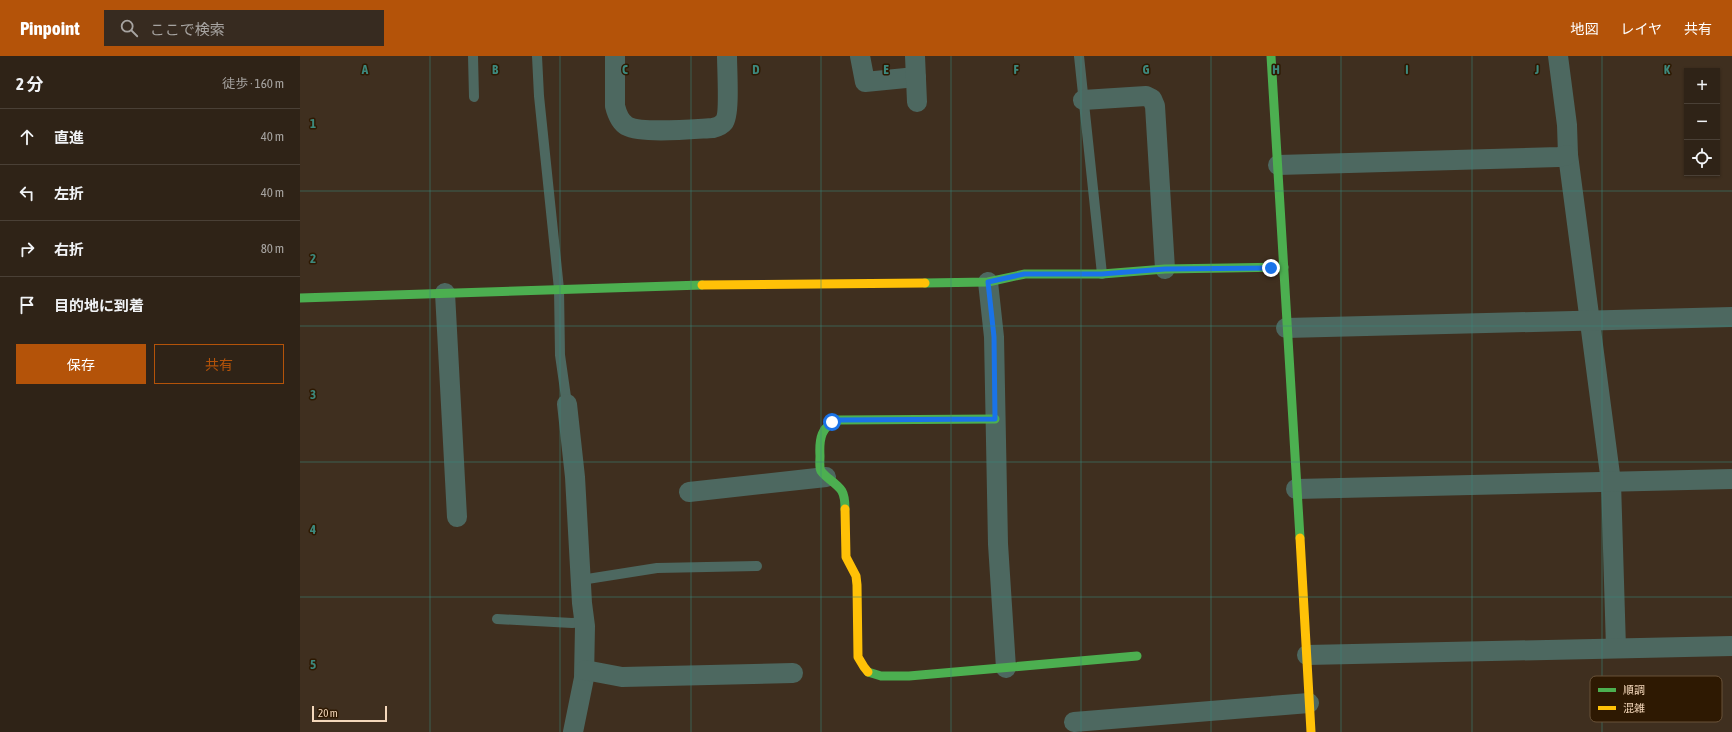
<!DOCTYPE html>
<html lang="ja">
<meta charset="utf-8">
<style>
body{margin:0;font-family:"Asap Condensed","Noto Sans JP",sans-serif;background:#372b20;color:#f1f3f6}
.controls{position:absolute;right:12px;top:12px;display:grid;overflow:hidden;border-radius:0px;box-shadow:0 1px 3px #0004}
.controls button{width:36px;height:36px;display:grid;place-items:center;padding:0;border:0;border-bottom:1px solid #4a4036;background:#2f2317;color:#f1f3f6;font:20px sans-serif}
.scale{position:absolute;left:12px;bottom:10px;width:75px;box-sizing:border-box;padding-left:4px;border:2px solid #f4d7ba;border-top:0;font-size:11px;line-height:14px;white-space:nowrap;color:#f4d7ba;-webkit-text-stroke:3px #2e1902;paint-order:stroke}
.stop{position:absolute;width:12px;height:12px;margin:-9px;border:3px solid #1a73e8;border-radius:50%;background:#fff}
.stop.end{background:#1a73e8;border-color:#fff;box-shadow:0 1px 4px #0008}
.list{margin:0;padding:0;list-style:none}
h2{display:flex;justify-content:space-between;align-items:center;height:52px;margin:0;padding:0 16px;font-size:17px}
h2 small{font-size:13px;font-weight:400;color:#a7a4a1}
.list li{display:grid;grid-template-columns:26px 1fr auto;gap:12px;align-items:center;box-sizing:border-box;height:56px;padding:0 16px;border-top:1px solid #4a4036}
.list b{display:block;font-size:15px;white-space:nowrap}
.list em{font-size:13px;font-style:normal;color:#a7a4a1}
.actions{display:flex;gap:8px;padding:12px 16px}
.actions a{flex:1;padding:9px 0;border:1px solid #b45309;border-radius:0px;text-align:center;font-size:14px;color:#b45309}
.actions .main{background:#b45309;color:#fff}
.icon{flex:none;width:22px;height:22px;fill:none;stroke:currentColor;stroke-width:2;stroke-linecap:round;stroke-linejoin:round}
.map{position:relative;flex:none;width:1432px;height:676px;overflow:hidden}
header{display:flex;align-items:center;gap:24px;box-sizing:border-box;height:56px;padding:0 20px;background:#b45309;color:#fff}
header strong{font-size:19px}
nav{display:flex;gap:22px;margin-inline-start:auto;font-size:14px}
.search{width:280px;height:36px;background:#372b20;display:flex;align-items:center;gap:10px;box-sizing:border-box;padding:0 14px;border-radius:0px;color:#a7a4a1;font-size:15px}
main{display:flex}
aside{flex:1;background:#2f2317}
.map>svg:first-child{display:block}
</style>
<header>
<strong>Pinpoint</strong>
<div class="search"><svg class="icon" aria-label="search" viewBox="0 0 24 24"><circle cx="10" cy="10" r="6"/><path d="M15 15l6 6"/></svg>ここで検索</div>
<nav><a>地図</a><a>レイヤ</a><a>共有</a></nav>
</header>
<main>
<aside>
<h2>2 分<small>徒歩 · 160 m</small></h2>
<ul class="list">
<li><svg class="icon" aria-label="ahead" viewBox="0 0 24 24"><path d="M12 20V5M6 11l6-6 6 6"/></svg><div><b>直進</b></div><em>40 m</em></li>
<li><svg class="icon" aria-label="left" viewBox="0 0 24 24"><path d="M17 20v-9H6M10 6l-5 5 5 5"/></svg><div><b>左折</b></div><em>40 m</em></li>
<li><svg class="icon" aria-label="right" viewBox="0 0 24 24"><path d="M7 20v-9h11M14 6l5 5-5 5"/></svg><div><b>右折</b></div><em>80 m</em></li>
<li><svg class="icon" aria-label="arrive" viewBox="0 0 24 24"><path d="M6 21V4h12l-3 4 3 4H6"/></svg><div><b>目的地に到着</b></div></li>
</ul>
<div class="actions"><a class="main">保存</a><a>共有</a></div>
</aside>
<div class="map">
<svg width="1432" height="676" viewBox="0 0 1432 676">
<rect width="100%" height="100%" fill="#3f2f1f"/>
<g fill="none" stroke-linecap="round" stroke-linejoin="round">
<g stroke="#4d6860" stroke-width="10">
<path d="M173 0 174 41"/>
<path d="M237 0 239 40 259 233 260 299 267 348"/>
<path d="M779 0 802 218"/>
<path d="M281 524 357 512 457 510"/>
<path d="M197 563 272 567 285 566"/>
</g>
<g stroke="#4d6860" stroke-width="20">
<path d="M315 0V50C317 58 320 66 327 70 342 78 394 73 413 72 417 71 421 70 424 66 430 59 427 12 427 0"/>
<path d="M560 0 565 26 616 21"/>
<path d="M615 0 617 46"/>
<path d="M1258 0 1267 69 1268 99 1311 426 1316 592"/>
<path d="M783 44 846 40 852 43 855 50 865 213"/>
<path d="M978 109 1259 101 1268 99"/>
<path d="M688 226 694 281 698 488 706 612"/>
<path d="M145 237 157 461"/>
<path d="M986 272 1432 261"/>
<path d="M267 348 275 421 282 547 285 570 284 622 273 676"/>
<path d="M996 433 1432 423"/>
<path d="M389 436 526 421"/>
<path d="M1007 599 1432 590"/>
<path d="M285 614 322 621 493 617"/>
<path d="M774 666 1009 647"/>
</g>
<g stroke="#4caf50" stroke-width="9">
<path d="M971 0 1000 482"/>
<path d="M625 227 688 226 725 218H802L865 213 984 211"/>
<path d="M0 242 402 229"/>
<path d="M545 453C545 435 542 433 528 422 526 420 523 418 521 415 519 411 520 405 520 400 519 383 521 370 538 364L695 363"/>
<path d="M568 616 581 620H609L837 600"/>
</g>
<g stroke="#ffc107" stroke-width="9">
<path d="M402 229 625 227"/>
<path d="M545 453 546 501 556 520 557 529 558 601 564 611 568 616"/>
<path d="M1000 482 1011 676"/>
</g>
</g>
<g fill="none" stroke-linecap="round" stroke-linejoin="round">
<path stroke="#1a73e8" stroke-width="5" d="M532 366 538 364 695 363 694 281 688 226 724 218H802L865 213 971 212"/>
</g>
<path fill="none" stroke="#3d897d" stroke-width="1" stroke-opacity="0.55" d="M130 0V676M260 0V676M391 0V676M521 0V676M651 0V676M781 0V676M911 0V676M1041 0V676M1172 0V676M1302 0V676M0 135H1432M0 270H1432M0 406H1432M0 541H1432"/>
<rect x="1290" y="620" width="132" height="46" rx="6" fill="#2e1902" stroke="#695239" stroke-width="1"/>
<rect x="1298" y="632" width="18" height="4" fill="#4caf50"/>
<rect x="1298" y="650" width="18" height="4" fill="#ffc107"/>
<g font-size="11" fill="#f4d7ba">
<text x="1323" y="638">順調</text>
<text x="1323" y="656">混雑</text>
</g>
<g font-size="13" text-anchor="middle" font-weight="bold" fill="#3d897d" stroke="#2e1902" stroke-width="3" stroke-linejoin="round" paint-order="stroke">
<text x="65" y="18">A</text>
<text x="195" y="18">B</text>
<text x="325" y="18">C</text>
<text x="456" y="18">D</text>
<text x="586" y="18">E</text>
<text x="716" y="18">F</text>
<text x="846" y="18">G</text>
<text x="976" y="18">H</text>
<text x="1107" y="18">I</text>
<text x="1237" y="18">J</text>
<text x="1367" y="18">K</text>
<text x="13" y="72">1</text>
<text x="13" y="207">2</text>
<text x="13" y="343">3</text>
<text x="13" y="478">4</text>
<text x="13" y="613">5</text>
</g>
</svg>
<div class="controls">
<button>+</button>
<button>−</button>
<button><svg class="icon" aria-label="locate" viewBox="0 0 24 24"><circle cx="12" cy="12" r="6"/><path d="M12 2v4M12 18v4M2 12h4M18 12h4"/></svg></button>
</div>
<div class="scale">20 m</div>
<div class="stop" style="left:532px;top:366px"></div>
<div class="stop end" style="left:971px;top:212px"></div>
</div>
</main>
